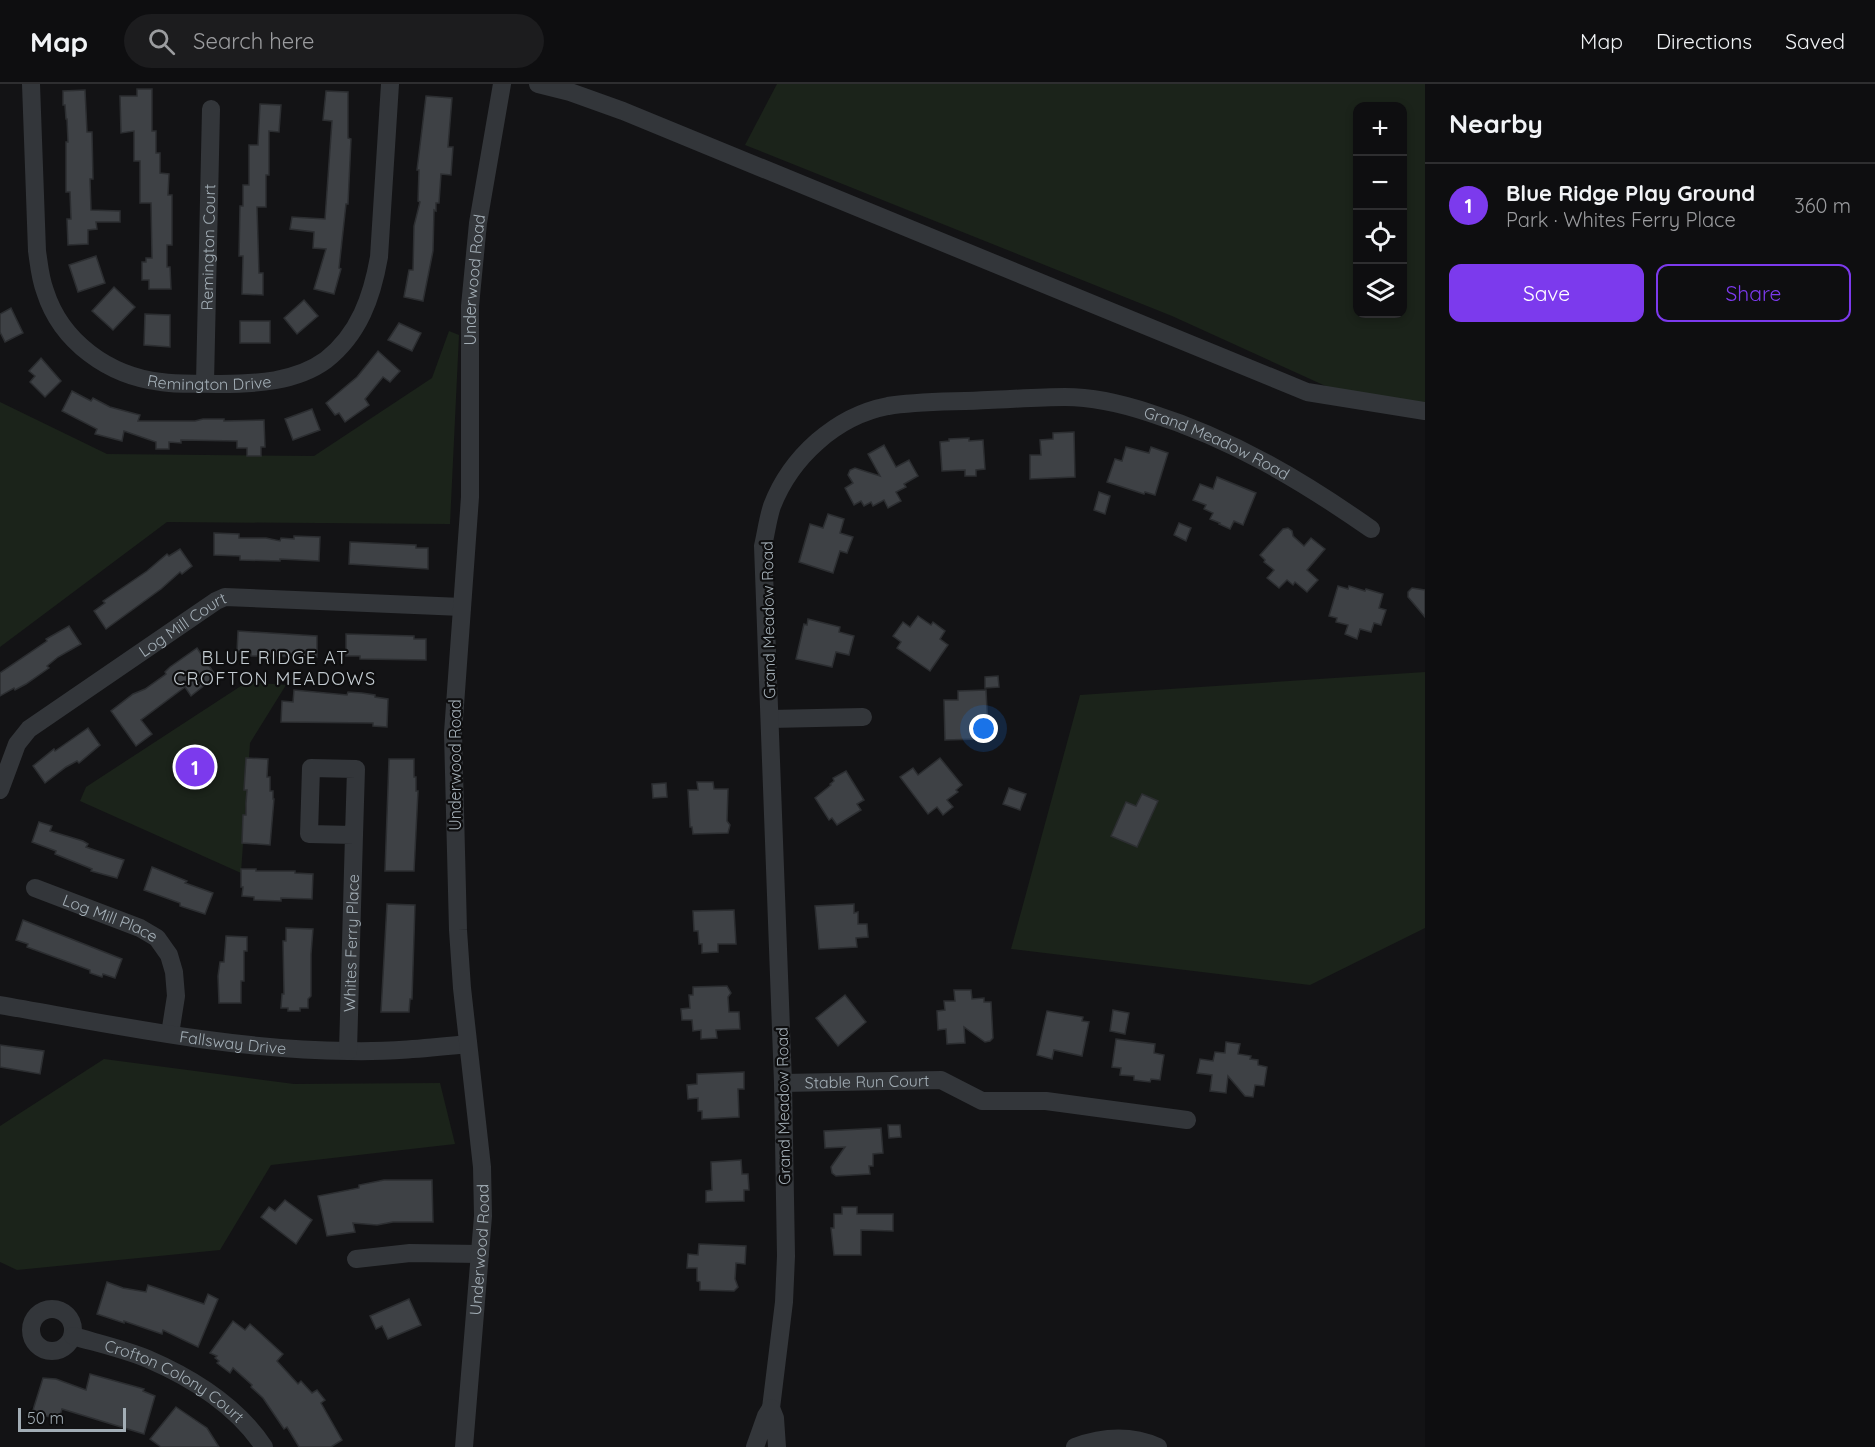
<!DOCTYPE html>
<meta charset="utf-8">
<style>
body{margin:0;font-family:Quicksand,sans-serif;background:#1c1c1e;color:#f1f3f6}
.controls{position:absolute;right:18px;top:18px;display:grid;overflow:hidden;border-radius:12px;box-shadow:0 3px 9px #0003}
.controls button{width:54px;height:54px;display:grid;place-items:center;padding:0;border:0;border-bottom:2px solid #2e2e30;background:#0e0e10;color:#f1f3f6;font:30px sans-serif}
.scale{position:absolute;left:18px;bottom:15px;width:108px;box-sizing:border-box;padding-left:6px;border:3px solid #a3aeb6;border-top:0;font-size:16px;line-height:21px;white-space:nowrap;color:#a3aeb6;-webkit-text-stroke:4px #0e0e0f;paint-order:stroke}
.you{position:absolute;left:984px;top:645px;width:21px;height:21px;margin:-15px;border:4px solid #fff;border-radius:50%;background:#1a73e8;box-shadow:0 0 0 9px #1a73e833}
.badge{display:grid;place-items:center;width:39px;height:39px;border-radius:50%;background:#7c3aed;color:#fff;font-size:20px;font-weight:700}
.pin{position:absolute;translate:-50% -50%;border:3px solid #fff;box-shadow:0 2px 6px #0006}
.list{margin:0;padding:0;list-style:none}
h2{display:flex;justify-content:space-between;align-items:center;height:78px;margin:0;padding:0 24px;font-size:26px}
h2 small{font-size:20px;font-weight:400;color:#9b9c9f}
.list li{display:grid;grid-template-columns:39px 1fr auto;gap:18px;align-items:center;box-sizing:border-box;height:84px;padding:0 24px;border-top:2px solid #2e2e30}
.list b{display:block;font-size:22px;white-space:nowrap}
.list p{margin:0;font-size:20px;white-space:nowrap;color:#9b9c9f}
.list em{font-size:20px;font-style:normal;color:#9b9c9f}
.actions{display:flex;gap:12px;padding:18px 24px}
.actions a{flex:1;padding:14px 0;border:2px solid #7c3aed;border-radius:12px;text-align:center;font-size:21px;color:#7c3aed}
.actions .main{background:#7c3aed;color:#fff}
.icon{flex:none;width:33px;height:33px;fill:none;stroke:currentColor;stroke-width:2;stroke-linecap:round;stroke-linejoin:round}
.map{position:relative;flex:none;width:1425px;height:1363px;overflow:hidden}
header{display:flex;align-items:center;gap:36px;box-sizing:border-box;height:84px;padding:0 30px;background:#0e0e10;border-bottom:2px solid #2e2e30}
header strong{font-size:28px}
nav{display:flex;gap:33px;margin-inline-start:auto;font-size:21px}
.search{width:420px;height:54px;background:#1c1c1e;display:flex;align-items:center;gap:15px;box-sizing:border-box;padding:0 21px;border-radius:33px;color:#9b9c9f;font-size:22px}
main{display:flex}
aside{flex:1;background:#0e0e10}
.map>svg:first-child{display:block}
</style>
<header>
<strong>Map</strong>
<div class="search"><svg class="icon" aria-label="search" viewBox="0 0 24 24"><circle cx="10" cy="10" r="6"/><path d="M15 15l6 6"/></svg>Search here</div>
<nav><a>Map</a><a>Directions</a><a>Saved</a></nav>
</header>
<main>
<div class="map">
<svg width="1425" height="1363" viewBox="0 0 1425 1363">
<rect width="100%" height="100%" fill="#131315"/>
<g fill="#1b231a" fill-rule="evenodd">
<path d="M777 0H1425V323L1363 319 1172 232 745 61ZM1358 22H1402V230H1358Z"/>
<path d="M449 247 459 251 450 440 167 438 0 563V318L107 370 314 372 432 294Z"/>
<path d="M1425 588V844L1310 901 1011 865 1080 611Z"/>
<path d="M247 598 286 601 250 659 241 789 80 717 86 703Z"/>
<path d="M104 975 294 1000 440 999 455 1060 271 1081 220 1166 17 1186 0 1178V1042Z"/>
</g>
<g fill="#3e4145" stroke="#2c2e31" stroke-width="1.5">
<path d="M137 5H152V47H156V69H160V89L169 90 168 111H172V161H167V183H170L171 205H149V196H142V178H146V174H152L151 119H140V77H134V47L121 49 120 12H137Z"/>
<path d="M85 6 87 48H92L93 95H90L91 126 120 127V138H96L97 145 88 146V160L68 161 67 135H71L70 108H66V58H68L67 35H66L65 21H63V7Z"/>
<path d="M326 7 348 8V54L351 55 348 120H346L339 184 341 185 334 210 314 205 326 165 313 164 314 148 290 145 292 133 325 135 332 37 323 36Z"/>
<path d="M426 12 452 14 448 63H453L451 91 441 90 439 119H436V127L434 126 433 167 423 217 404 213 409 186H413L414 142 420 118 418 117 419 86H417Z"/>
<path d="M260 20 281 21 279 48 269 47V91H266V123H257L259 189H263V211L242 210 243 172H239L240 122H243V101H249V61H258Z"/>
<path d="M96 172 105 199 78 208 69 181Z"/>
<path d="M114 203 135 223 113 246 92 227Z"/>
<path d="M304 216 318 232 297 250 284 234Z"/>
<path d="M11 224 23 249 5 258 0 248V230Z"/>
<path d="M145 230 170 231V263L144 261Z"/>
<rect x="240" y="237" width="30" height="22"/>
<path d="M399 239 421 249 412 267 388 256Z"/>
<path d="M378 267 400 287 390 298 383 293 365 315 369 321 345 338 339 329 335 331 326 319 357 293Z"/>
<path d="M41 274 61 297 45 313 30 298 35 292 29 287Z"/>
<path d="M72 307 91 317 93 314 110 323 140 331 138 337H195L203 335H224V337L264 336 265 363H261V372H247V364H237V357L181 356V359L169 358V365H156V358L124 347 122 357 95 350 97 345 62 327Z"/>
<path d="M312 325 320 346 293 356 285 335Z"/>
<path d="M1074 348 1075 393 1030 395V371H1041L1040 356 1053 355V349Z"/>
<path d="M969 354V357L983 356 985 385 976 386V392H965V386L942 387 940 358 949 357V355Z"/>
<path d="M884 361 896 383 909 376 918 392 904 400 906 403 896 408 901 417 888 424 884 416 873 422 871 418 864 422 861 417 854 421 845 404 853 399 848 391 850 386 855 384 880 392 868 370Z"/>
<path d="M1126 363 1149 369 1151 363 1168 369 1155 411 1145 408 1144 410 1107 398 1115 375 1122 377Z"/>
<path d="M1217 393 1256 409 1243 441 1234 437 1230 445 1219 440 1220 439 1210 435 1213 429 1204 425 1206 421 1193 416 1200 400 1213 405Z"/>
<path d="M1099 408 1110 412 1105 430 1094 426Z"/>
<path d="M828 430 844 435 840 449 853 453 847 469 840 467 833 489 799 478 810 440 823 444Z"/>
<path d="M1179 439 1191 444 1186 457 1174 451Z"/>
<path d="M1288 444 1292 447 1293 452 1304 462 1311 454 1325 465 1307 486 1318 496 1307 508 1295 498 1293 501 1287 496 1279 504 1267 494 1274 486 1264 478 1265 476 1260 471 1283 445Z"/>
<path d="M214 449 239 450V454H266L280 457 281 454 294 455V452L320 453 319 477 280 475V477L240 476V472L214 471Z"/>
<path d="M350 458 416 461V464H428V485L349 480Z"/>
<path d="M180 465 192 482 182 490 180 488 161 505 106 545 94 527 105 519 103 517 147 487 167 470 169 472Z"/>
<path d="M1338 502 1348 505 1349 502 1365 507 1366 505 1383 510 1379 524 1386 526 1381 541 1374 539 1371 548 1360 545 1357 555 1345 550 1348 541 1336 538 1337 534 1329 532Z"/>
<path d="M1412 504 1425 506V533L1408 513V508Z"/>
<path d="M918 532 931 541 933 538 945 547 940 555 948 561 930 587 897 564 901 558 893 552 903 538 910 543Z"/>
<path d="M808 535 840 543 839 548 854 552 849 571 836 568 832 583 796 575 804 540 807 541Z"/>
<path d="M69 542 81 560 58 573 47 582 49 584 26 600 15 606 14 604 0 612V589L47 557 46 555Z"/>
<path d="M238 547 317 552V573L251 572V569L237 568Z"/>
<path d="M346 550 414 552V555H426V576L360 575V572H346Z"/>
<path d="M197 564 216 592 191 612 185 603 141 636 152 650 136 662 111 627 133 610 145 605 166 590 165 588 170 583Z"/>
<path d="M998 592 999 603 985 604V593Z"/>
<path d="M294 606 347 611 348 608 362 609 375 611V613L388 615 387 643 373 642V639L281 638 282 617 293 618Z"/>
<path d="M986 606 988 645H980V655L945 656 944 616H958V607Z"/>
<path d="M88 644 100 661 79 679 77 677 66 683 45 699 33 682 54 665 55 667Z"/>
<path d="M246 674 268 675 267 693H270V707H273V715H274L270 761 242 759 243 731H246V719L247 706H244Z"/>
<path d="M940 674 962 701 956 706 958 708 947 716 953 723 943 731 937 723 928 730 900 693 913 684 918 691Z"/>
<path d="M389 675H414V693H416V707H418L414 787H385Z"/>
<path d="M846 687 864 716 857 720 861 726 837 741 832 734 829 736 815 714 831 701 830 700 834 697 833 694Z"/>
<path d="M697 698H713L714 705H728L727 737 730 741 728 749 693 750 692 743H690L688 706H698Z"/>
<path d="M666 699 667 713 653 714 652 700Z"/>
<path d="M1009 704 1026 710 1020 726 1003 720Z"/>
<path d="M1142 710 1158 717 1137 763 1111 752 1126 718 1136 722Z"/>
<path d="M39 738 52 742 50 747 83 757 88 760 86 763 124 776 117 794 91 787 92 785 55 770 56 767 32 758Z"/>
<path d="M152 783 187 797 185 799 188 800 213 809 205 830 180 822V819L144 806Z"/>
<path d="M241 785H256V787H295V789L313 790 312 815 281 814V817L254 816V813L242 812 243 803H241Z"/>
<path d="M387 820 415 821 412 915H410L409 928H381Z"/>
<path d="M854 820V829L858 828V840H867L868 853 856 854 857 863 819 865 815 822Z"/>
<path d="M734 826 736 860H718V868L702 869V860H699L698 847H694L693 827Z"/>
<path d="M23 836 122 875 115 894 103 890 102 893 90 889V886L27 863 28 860 16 856Z"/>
<path d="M286 844 313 845 311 870V912L308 915V924H300V927H288V924H281L282 910H284L283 857H286Z"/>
<path d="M226 852 247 853V867H244V897H241V919H219L218 892 220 878H224Z"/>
<path d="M727 902 731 909 728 913 729 928H739L740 945 716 946 717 954 701 955V946L693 947 692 936H682L681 925 690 924 689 911H693V903Z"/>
<path d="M954 906H971L972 915 984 914V918H991L993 954 990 957 985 958 964 943 965 959 947 960 946 945 938 946 937 927 945 926 944 917H955Z"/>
<path d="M845 911 866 938 838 962 816 934Z"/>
<path d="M1113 926 1129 929 1125 950 1110 947Z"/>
<path d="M1047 927 1083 933 1082 937 1089 938 1082 972 1054 966 1052 975 1037 971Z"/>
<path d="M1116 955 1155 960 1154 969 1164 971 1160 996 1151 995 1150 998 1134 996V992L1120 991 1121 984 1112 983Z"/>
<path d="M1226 958 1240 960 1238 970 1251 972 1250 975 1258 976V981L1267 983 1264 1002 1255 1001 1253 1013 1245 1012 1228 992 1226 1009 1210 1007 1212 991 1197 989 1200 975 1213 977 1215 968 1225 969Z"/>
<path d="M0 961 44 967 40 990 0 983Z"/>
<path d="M744 988V1005H738L739 1033 702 1035V1027H698V1014L688 1015 687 1001 697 1000V990Z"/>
<path d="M888 1041H900L901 1053 889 1054Z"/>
<path d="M881 1044 883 1069 873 1070V1082H869L870 1090 836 1092 832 1089 831 1083 845 1063 825 1064 824 1047Z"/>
<path d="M741 1076 742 1090H748L749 1106H744V1117L706 1118V1107L712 1106 711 1078Z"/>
<path d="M384 1096H432L433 1138H393L377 1141 353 1139 355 1148 327 1152 318 1112 359 1104V1101Z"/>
<path d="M285 1116 312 1136 296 1160 261 1133 269 1123 275 1127Z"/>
<path d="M842 1123H857V1130H893V1147L861 1146V1171H834L831 1144H834V1130H842Z"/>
<path d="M699 1160 746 1162 745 1180 736 1179 735 1195 738 1203 734 1207 700 1206V1198L697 1197V1184H687L688 1170 698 1171Z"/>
<path d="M107 1198 123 1204 146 1208 148 1201 204 1220 208 1210 218 1215 198 1263 163 1246 162 1250 124 1237V1239L97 1230Z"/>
<path d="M409 1215 421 1241 388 1255 382 1242 376 1245 370 1232Z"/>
<path d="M233 1237 245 1246 250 1240 259 1248 283 1270 277 1277 298 1300 301 1297 312 1309 317 1306 325 1316 321 1319 342 1356 331 1363H299L287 1343 284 1345 263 1314 251 1303 252 1301 233 1284 230 1289 217 1279 219 1277 215 1274 217 1272 210 1269Z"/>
<path d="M90 1290 144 1305 143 1307 155 1312 144 1350 62 1325 59 1334 45 1332V1330L33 1326 43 1294 56 1295 86 1306Z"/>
<path d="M176 1323 207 1344 219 1363H161L150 1355Z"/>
</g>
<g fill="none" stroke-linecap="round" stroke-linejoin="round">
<g stroke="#33363a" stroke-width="18">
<path id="s1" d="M31 0 37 167C39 180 40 194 45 207 61 258 109 292 161 298 180 301 201 299 220 300 255 300 296 298 326 276 359 250 372 213 379 173L390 0"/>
<path d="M538 0 570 8 623 27 1307 308 1425 327"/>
<path id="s2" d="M205 299 211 25"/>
<path d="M770 635 863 633"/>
<path id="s3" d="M0 706 17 660 29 645 216 517 225 513 462 523"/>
<path id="s4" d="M35 804 140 844 157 854 169 871 174 888 176 912 170 950"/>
<path id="s5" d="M0 921C115 941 232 966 349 967 389 968 428 964 468 960"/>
<path id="s6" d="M348 967 354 751 309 750 311 684 356 685 354 751"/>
<path id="s7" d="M783 999 941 996 982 1017H1046L1187 1036"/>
<path d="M356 1175 410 1169 480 1170"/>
<circle cx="52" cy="1246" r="21"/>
<path id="s8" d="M73 1252C97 1259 124 1265 148 1275 192 1294 237 1322 264 1363"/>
<path id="s9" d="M771 1324 784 1218 786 1172 783 999 763 462C766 449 768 434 772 422 791 373 836 332 888 322 918 317 957 318 988 316 1014 315 1040 313 1065 313 1094 313 1123 320 1150 329 1232 355 1301 396 1371 445"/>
<path id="s10" d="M464 1363 483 1132 482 1083 462 904 458 846 453 649 470 413V222L478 139 502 0"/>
<path d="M755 1363 766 1332 771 1324 775 1334 777 1363"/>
<path d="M1075 1363C1102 1353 1131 1351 1158 1363"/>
</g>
</g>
<g text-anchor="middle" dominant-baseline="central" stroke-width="4.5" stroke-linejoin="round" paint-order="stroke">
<g font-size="16" fill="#a3aeb6" stroke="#0e0e0f">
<text stroke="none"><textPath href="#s2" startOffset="136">Remington Court</textPath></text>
<text stroke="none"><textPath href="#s10" startOffset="1170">Underwood Road</textPath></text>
<text stroke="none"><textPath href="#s1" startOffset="412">Remington Drive</textPath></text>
<text stroke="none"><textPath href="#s9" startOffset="1401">Grand Meadow Road</textPath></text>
<text transform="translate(768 536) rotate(-91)">Grand Meadow Road</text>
<text stroke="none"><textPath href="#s3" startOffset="254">Log Mill Court</textPath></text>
<text transform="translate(455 681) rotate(-90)">Underwood Road</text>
<text stroke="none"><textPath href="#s4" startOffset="81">Log Mill Place</textPath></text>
<text stroke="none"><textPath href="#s6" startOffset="108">Whites Ferry Place</textPath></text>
<text stroke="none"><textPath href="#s5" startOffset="236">Fallsway Drive</textPath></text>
<text stroke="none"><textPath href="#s7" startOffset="84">Stable Run Court</textPath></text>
<text transform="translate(783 1022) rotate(-91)">Grand Meadow Road</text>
<text stroke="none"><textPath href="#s10" startOffset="198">Underwood Road</textPath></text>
<text stroke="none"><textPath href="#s8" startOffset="112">Crofton Colony Court</textPath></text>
</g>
<g font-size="18" letter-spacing="1.5" fill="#c4ccd2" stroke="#0e0e0f">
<text x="275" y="573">BLUE RIDGE AT<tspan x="275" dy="21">CROFTON MEADOWS</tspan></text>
</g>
</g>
</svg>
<div class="controls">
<button>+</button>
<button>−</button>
<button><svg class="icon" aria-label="locate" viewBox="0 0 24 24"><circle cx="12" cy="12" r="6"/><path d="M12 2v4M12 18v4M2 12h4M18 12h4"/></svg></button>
<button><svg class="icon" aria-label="layers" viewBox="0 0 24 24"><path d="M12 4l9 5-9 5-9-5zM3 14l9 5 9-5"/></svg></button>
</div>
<div class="scale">50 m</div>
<div class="you"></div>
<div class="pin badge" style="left:195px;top:683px">1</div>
</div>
<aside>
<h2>Nearby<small></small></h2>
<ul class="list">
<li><span class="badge">1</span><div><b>Blue Ridge Play Ground</b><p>Park · Whites Ferry Place</p></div><em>360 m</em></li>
</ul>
<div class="actions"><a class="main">Save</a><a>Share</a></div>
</aside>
</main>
